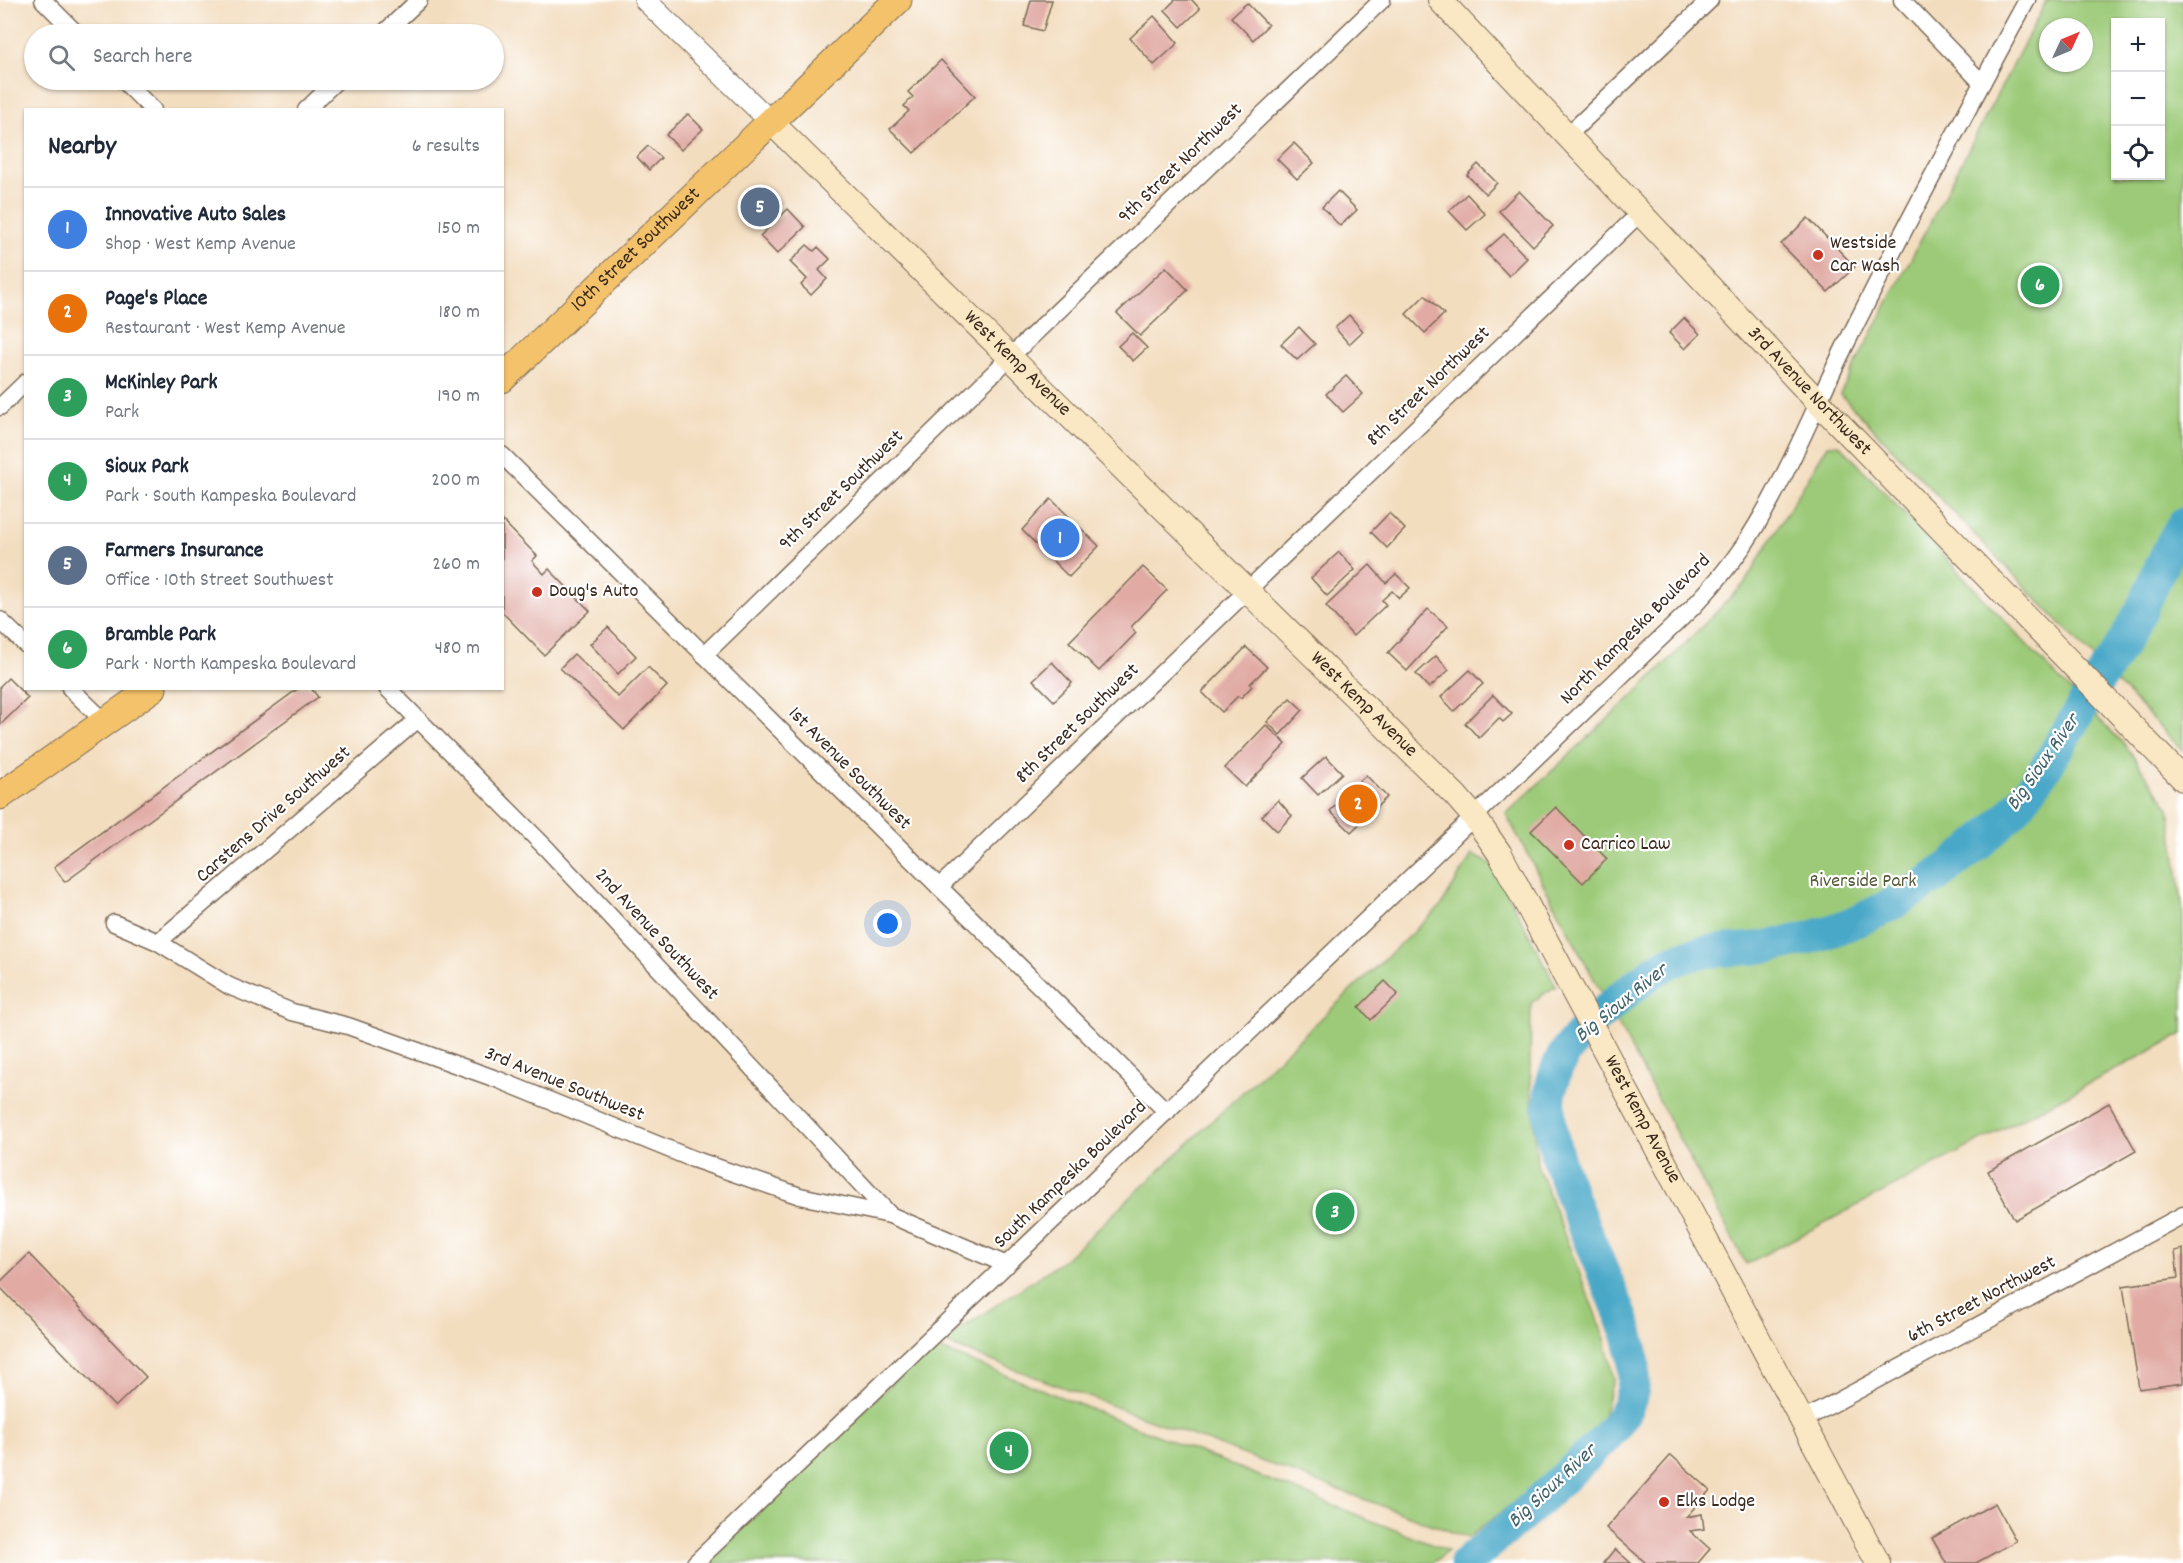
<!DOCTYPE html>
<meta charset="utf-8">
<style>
body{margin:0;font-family:Dekko,sans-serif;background:#f2f2f3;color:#1f2937}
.controls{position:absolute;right:18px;top:18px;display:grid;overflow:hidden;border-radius:0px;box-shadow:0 2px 4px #0004}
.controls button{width:54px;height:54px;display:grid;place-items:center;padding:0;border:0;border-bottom:2px solid #e0e1e3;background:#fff;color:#1f2937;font:30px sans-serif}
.compass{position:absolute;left:2039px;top:18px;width:54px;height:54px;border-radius:50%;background:#fff;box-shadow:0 2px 4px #0004;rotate:46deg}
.you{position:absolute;left:888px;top:924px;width:21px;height:21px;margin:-15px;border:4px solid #fff;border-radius:50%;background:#1a73e8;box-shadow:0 0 0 9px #1a73e833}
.badge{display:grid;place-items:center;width:39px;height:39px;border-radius:50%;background:#c8321e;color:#fff;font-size:20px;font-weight:700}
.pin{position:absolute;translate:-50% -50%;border:3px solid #fff;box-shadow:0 2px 6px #0006}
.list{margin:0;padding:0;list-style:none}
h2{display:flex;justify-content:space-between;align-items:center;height:78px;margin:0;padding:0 24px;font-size:26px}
h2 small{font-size:20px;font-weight:400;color:#747a83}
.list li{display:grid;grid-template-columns:39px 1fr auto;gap:18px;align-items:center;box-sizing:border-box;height:84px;padding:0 24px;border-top:2px solid #e0e1e3}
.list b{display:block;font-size:22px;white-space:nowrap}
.list p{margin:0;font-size:20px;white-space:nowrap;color:#747a83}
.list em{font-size:20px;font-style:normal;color:#747a83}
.icon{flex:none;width:33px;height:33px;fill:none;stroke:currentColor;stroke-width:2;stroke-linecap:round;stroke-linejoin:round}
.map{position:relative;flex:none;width:2183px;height:1563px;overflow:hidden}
.search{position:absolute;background:#fff;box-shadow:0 2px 4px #0004;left:24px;top:24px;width:480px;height:66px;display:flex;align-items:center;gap:15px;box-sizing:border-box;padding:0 21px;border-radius:33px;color:#747a83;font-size:22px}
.panel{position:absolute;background:#fff;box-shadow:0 2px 4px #0004;left:24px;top:108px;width:480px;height:582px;border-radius:0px}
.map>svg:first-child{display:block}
</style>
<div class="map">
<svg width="2183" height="1563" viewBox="0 0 2183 1563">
<rect width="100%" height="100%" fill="#fff"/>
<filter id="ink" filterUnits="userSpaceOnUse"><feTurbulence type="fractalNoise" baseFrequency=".0167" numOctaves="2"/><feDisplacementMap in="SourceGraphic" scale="12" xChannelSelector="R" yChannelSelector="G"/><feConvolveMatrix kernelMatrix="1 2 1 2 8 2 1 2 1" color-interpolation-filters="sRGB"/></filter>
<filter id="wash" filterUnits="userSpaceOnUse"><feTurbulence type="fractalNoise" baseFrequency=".008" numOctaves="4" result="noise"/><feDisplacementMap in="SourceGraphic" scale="24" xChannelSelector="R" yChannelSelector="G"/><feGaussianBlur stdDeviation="1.35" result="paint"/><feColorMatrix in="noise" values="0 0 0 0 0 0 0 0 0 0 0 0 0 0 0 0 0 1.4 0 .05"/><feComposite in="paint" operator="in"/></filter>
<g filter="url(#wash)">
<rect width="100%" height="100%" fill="#f3ddbf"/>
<g fill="#9cca78" stroke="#6c7a4b" stroke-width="1.5" fill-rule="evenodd">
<path d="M2047 0H2183V751L1840 394ZM2160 22V176H2116V22ZM2048 27H2084V63H2048Z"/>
<path d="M1839 444 2060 680 2126 746 2169 808 2183 910V1034L1746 1264 1506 814 1643 686 1744 584 1828 445Z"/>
<path d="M1472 855 1492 864 1556 986 1531 1003 1530 1069 1537 1164 1605 1339 1613 1379 1602 1420 1589 1444 1468 1538 941 1342 1064 1260 1441 906Z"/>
<path d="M931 1345 947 1352 1448 1551 1433 1563H707Z"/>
</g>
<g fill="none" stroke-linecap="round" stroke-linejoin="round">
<path stroke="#49a8c8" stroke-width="33" d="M1466 1563C1502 1534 1537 1503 1571 1471 1591 1452 1616 1432 1628 1405 1644 1368 1626 1327 1612 1293 1599 1264 1587 1235 1575 1205 1557 1159 1535 1105 1562 1058 1577 1031 1637 981 1665 965 1675 960 1688 955 1699 953 1713 950 1729 950 1743 949 1762 948 1782 944 1801 940 1852 927 1903 902 1945 870 1972 850 1999 828 2021 802 2047 770 2066 732 2088 697 2105 670 2124 644 2138 616 2154 586 2164 553 2183 524"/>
</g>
<g id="blocks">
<g fill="#e1aba4">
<path d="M1031 0H1052L1043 31 1024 26Z"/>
<path d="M1175 0H1192L1200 9 1181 27 1165 10Z"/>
<path d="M1247 3 1268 25 1253 40 1231 17Z"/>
<path d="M1154 16 1178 43 1154 65 1130 38Z"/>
<path d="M941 60 975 96 914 153 890 129 909 111 904 106 913 97 908 92Z"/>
<path d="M688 114 703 129 681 150 666 135Z"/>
<path d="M1294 143 1314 163 1297 179 1277 159Z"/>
<path d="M648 146 661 158 649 170 637 157Z"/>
<path d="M1478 164 1497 183 1486 194 1467 175Z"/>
<path d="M767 186 781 202 753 228 739 212Z"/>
<path d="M1338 191 1357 210 1340 226 1322 207Z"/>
<path d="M1519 191 1553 226 1533 246 1499 211Z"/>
<path d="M1467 194 1485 214 1467 230 1449 211Z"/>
<path d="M788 209 805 227 777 254 760 236Z"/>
<path d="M1808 218 1855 267 1828 292 1781 244Z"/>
<path d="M1504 234 1527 258 1509 276 1485 251Z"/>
<path d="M807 245 814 251 818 247 830 259 819 270 827 279 811 295 801 285 807 279 790 262Z"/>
<path d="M1166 267 1188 290 1140 336 1117 313Z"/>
<path d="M1425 295 1444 314 1425 333 1406 314Z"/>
<path d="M1349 315 1363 331 1349 344 1335 328Z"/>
<path d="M1684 318 1700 334 1685 349 1669 333Z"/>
<path d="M1299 327 1315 344 1297 360 1281 344Z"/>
<path d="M1132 333 1147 348 1133 361 1118 346Z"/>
<path d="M1346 376 1363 394 1343 412 1326 394Z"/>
<path d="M1051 499 1099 546 1069 577 1022 530Z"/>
<path d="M1389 513 1405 529 1387 548 1371 532Z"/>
<path d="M502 520 537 556 532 561 544 574 549 569 590 611 544 655 502 612Z"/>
<path d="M1339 552 1355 570 1327 596 1311 578Z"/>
<path d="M1370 565 1386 583 1396 574 1410 588 1399 598 1392 591 1382 600 1386 605 1353 636 1326 606Z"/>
<path d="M1143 567 1167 590 1131 627 1136 633 1099 671 1069 642Z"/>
<path d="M1428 609 1448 626 1407 671 1388 653Z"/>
<path d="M608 627 636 656 618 674 590 644Z"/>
<path d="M1246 647 1267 667 1250 684 1252 686 1241 698 1238 696 1222 712 1202 692Z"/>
<path d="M574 654 618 697 648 667 667 686 624 730 560 668Z"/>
<path d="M1436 656 1449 670 1429 688 1416 674Z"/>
<path d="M1052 662 1072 683 1054 701 1033 680Z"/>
<path d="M1470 670 1483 684 1454 711 1441 697Z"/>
<path d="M8 678 28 698 0 725V686Z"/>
<path d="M299 688H311L318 697 65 882 54 867Z"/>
<path d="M1493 695 1512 714 1503 722 1499 718 1479 738 1465 723Z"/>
<path d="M1290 698 1303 710 1280 735 1267 722Z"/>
<path d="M1266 725 1286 744 1245 787 1225 768Z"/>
<path d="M1326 756 1342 773 1318 795 1302 778Z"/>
<path d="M1366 775 1387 797 1351 832 1330 811Z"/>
<path d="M1278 800 1292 816 1277 831 1262 816Z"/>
<path d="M1556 807 1607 859 1583 883 1531 831Z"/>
<path d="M1385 981 1398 994 1371 1020 1359 1007Z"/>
<path d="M2109 1103 2136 1151 2015 1220 1988 1171Z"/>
<path d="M2183 1249V1383L2139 1389 2123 1286 2178 1278 2175 1251Z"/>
<path d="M29 1254 146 1377 115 1407 0 1287V1282Z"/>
<path d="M1671 1455 1710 1490 1686 1517 1702 1514 1704 1529 1690 1531 1710 1549 1698 1563H1646L1606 1528Z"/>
<path d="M1995 1503 2016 1541 1976 1563H1946L1932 1538Z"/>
<path d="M1615 1549 1631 1563H1603Z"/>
</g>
</g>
</g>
<g filter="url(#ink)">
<use href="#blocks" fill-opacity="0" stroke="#7b6956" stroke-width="1.5"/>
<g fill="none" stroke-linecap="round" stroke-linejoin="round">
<g stroke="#7b6956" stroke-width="19">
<g id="minor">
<path d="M43 0 77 34"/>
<path d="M1902 0 1982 83"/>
<path d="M383 34 419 0"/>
<path d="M123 80 153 110"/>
<path d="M306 110 337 80"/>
<path d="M1567 136 1710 0"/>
<path d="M0 407 26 382"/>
<path d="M502 455 1167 1112"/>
<path d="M0 620 26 645"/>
<path d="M704 655 1009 358 1382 0"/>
<path d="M70 688 106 723"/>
<path d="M387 688 547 849 890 1215"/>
<path d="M939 887 1640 213"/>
<path d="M114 923 158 942 229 986 292 1012 348 1026 499 1080 693 1159 800 1196 890 1215 1007 1265"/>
<path d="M158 942 417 720"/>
<path d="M1801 1421 2183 1215"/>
<path d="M695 1563 1692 608C1711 588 1729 567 1744 545 1787 480 1814 407 1849 338 1906 224 1966 112 2027 0"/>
</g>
</g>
<g stroke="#7b6956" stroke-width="23">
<path id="tertiary" d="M645 0 771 122"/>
</g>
<g stroke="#7b6956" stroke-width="26">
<g id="secondary">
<path id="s1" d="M1440 0 1817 401 2183 779"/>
<path id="s2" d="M771 122 1456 796 1475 818 1500 854 1878 1563"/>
</g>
</g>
<g stroke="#7b6956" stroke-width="29">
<g id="primary">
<path id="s3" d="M502 379 898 0"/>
<path d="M0 796 153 688"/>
</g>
</g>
<use href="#minor" stroke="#fff" stroke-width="16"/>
<use href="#tertiary" stroke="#fff" stroke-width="21"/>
<use href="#secondary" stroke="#fae7c3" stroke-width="24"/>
<use href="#primary" stroke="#f3c26a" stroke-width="27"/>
</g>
</g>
<g fill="#c8321e" stroke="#fff" stroke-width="2">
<circle cx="1818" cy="255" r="6"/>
<circle cx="537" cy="592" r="6"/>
<circle cx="1569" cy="845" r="6"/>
<circle cx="1664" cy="1502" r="6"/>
</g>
<g text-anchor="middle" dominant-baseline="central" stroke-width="4.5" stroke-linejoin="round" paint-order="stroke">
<g font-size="20" fill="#3b2a1e" stroke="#fff">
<text transform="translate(1181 164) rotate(-44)">9th Street Northwest</text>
<text stroke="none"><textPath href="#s3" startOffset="186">10th Street Southwest</textPath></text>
<text stroke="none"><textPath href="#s2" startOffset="345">West Kemp Avenue</textPath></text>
<text transform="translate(1429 387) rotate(-44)">8th Street Northwest</text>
<text stroke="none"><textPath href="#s1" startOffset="538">3rd Avenue Northwest</textPath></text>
<text transform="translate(842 491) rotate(-44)">9th Street Southwest</text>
<text transform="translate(1636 630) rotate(-45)">North Kampeska Boulevard</text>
<text stroke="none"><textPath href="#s2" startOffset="831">West Kemp Avenue</textPath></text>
<text transform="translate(1078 724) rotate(-44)">8th Street Southwest</text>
<text transform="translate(849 769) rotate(45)">1st Avenue Southwest</text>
<text transform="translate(274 815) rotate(-41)">Carstens Drive Southwest</text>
<text transform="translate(656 935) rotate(47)">2nd Avenue Southwest</text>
<text transform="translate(564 1085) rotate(22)">3rd Avenue Southwest</text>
<text stroke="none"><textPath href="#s2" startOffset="1335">West Kemp Avenue</textPath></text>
<text transform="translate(1071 1175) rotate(-44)">South Kampeska Boulevard</text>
<text transform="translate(1982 1300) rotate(-28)">6th Street Northwest</text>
</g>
<g font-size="20" fill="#3b2a1e" stroke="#fff" text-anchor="start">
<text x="1830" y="244">Westside<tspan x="1830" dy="23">Car Wash</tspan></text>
<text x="549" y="592">Doug's Auto</text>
<text x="1581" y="845">Carrico Law</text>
<text x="1676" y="1502">Elks Lodge</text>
</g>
<g font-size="20" fill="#585a39" stroke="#fff">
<text x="1863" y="882">Riverside Park</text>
</g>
<g font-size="21" font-style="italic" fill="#41636a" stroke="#fff">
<text transform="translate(2044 763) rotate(-55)">Big Sioux River</text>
<text transform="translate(1622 1004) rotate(-39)">Big Sioux River</text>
<text transform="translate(1553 1487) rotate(-43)">Big Sioux River</text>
</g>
</g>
</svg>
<div class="controls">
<button>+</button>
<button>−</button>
<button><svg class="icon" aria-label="locate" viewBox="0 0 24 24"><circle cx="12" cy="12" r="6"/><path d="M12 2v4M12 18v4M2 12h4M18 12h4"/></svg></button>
</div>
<svg class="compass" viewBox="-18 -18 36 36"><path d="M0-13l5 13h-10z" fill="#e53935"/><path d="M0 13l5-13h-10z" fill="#747a83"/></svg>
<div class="you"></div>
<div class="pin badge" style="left:1060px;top:538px;background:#3f7fe0">1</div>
<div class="pin badge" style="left:1358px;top:804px;background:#e8710a">2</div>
<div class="pin badge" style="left:1335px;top:1212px;background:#2e9e5b">3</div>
<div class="pin badge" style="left:1009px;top:1451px;background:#2e9e5b">4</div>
<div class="pin badge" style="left:760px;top:207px;background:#5c6f8a">5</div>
<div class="pin badge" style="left:2040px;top:285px;background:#2e9e5b">6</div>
<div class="search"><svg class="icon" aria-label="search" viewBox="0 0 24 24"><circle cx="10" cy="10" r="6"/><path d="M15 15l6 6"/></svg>Search here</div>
<section class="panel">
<h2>Nearby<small>6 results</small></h2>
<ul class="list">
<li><span class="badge" style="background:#3f7fe0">1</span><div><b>Innovative Auto Sales</b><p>Shop · West Kemp Avenue</p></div><em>150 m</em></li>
<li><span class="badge" style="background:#e8710a">2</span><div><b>Page's Place</b><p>Restaurant · West Kemp Avenue</p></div><em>180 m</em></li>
<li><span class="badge" style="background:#2e9e5b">3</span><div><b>McKinley Park</b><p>Park</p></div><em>190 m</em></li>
<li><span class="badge" style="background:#2e9e5b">4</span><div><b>Sioux Park</b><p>Park · South Kampeska Boulevard</p></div><em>200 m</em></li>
<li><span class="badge" style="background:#5c6f8a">5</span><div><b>Farmers Insurance</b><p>Office · 10th Street Southwest</p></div><em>260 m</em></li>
<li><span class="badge" style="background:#2e9e5b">6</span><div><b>Bramble Park</b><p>Park · North Kampeska Boulevard</p></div><em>480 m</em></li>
</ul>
</section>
</div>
